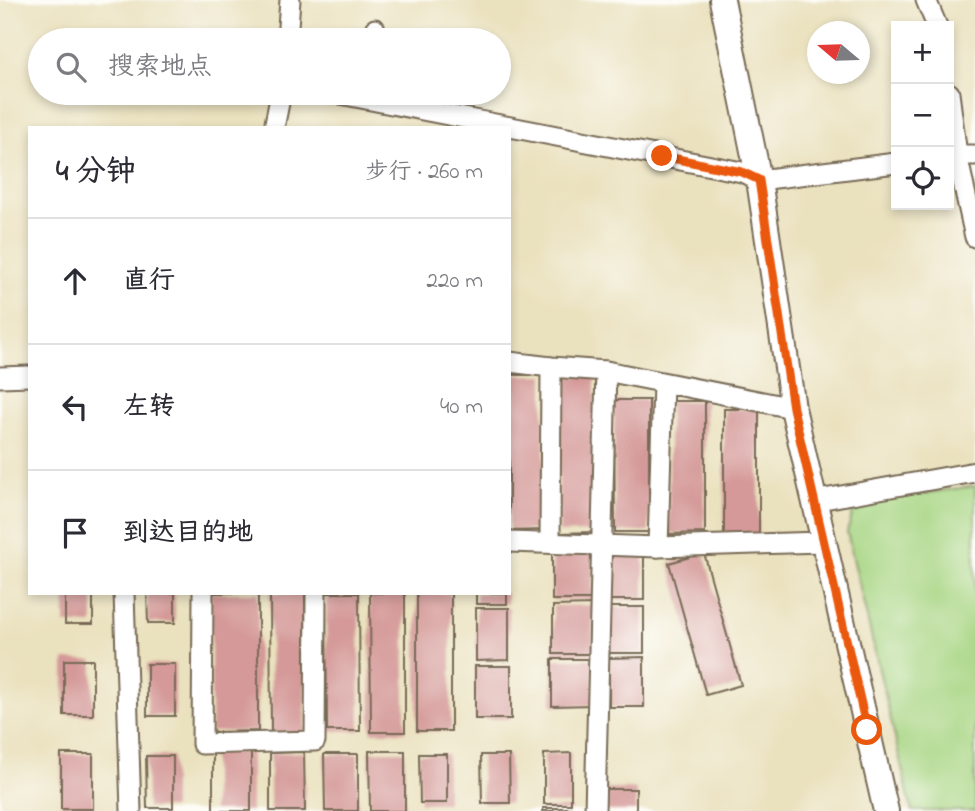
<!DOCTYPE html>
<html lang="zh">
<meta charset="utf-8">
<style>
body{margin:0;font-family:"Indie Flower","LXGW WenKai TC",sans-serif;background:#f2f2f3;color:#2b2b33}
.controls{position:absolute;right:21px;top:21px;display:grid;overflow:hidden;border-radius:0px;box-shadow:0 4px 10px #0003}
.controls button{width:63px;height:63px;display:grid;place-items:center;padding:0;border:0;border-bottom:2px solid #e1e1e2;background:#fff;color:#2b2b33;font:35px sans-serif}
.compass{position:absolute;left:807px;top:21px;width:63px;height:63px;border-radius:50%;background:#fff;box-shadow:0 4px 10px #0003;rotate:289deg}
.stop{position:absolute;width:21px;height:21px;margin:-16px;border:5px solid #ea580c;border-radius:50%;background:#fff}
.stop.end{background:#ea580c;border-color:#fff;box-shadow:0 2px 7px #0008}
.list{margin:0;padding:0;list-style:none}
h2{display:flex;justify-content:space-between;align-items:center;height:91px;margin:0;padding:0 28px;font-size:30px}
h2 small{font-size:23px;font-weight:400;color:#7c7c81}
.list li{display:grid;grid-template-columns:46px 1fr auto;gap:21px;align-items:center;box-sizing:border-box;height:126px;padding:0 28px;border-top:2px solid #e1e1e2}
.list b{display:block;font-size:26px;white-space:nowrap}
.list em{font-size:23px;font-style:normal;color:#7c7c81}
.icon{flex:none;width:38px;height:38px;fill:none;stroke:currentColor;stroke-width:2;stroke-linecap:round;stroke-linejoin:round}
.map{position:relative;flex:none;width:975px;height:811px;overflow:hidden}
.search{position:absolute;background:#fff;box-shadow:0 4px 10px #0003;left:28px;top:28px;width:483px;height:77px;display:flex;align-items:center;gap:18px;box-sizing:border-box;padding:0 24px;border-radius:38px;color:#7c7c81;font-size:26px}
.panel{position:absolute;background:#fff;box-shadow:0 4px 10px #0003;left:28px;top:126px;width:483px;height:469px;border-radius:0px}
.map>svg:first-child{display:block}
</style>
<div class="map">
<svg width="975" height="811" viewBox="0 0 975 811">
<rect width="100%" height="100%" fill="#fdfcf7"/>
<filter id="ink" filterUnits="userSpaceOnUse"><feTurbulence type="fractalNoise" baseFrequency=".0143" numOctaves="2"/><feDisplacementMap in="SourceGraphic" scale="14" xChannelSelector="R" yChannelSelector="G"/><feConvolveMatrix kernelMatrix="1 2 1 2 8 2 1 2 1" color-interpolation-filters="sRGB"/></filter>
<filter id="wash" filterUnits="userSpaceOnUse"><feTurbulence type="fractalNoise" baseFrequency=".00686" numOctaves="4" result="noise"/><feDisplacementMap in="SourceGraphic" scale="28" xChannelSelector="R" yChannelSelector="G"/><feGaussianBlur stdDeviation="1.57" result="paint"/><feColorMatrix in="noise" values="0 0 0 0 0 0 0 0 0 0 0 0 0 0 0 0 0 1.4 0 .05"/><feComposite in="paint" operator="in"/></filter>
<g filter="url(#wash)">
<rect width="100%" height="100%" fill="#eae1be"/>
<path fill="#a7d583" stroke="#718050" stroke-width="2" d="M975 486V811H912L847 532 856 503Z"/>
<g id="blocks">
<g fill="#d49998">
<path d="M509 375H544V530L509 531Z"/>
<path d="M558 376H595V532L559 533Z"/>
<path d="M614 400H649V532H615Z"/>
<path d="M669 401H705V533L669 534Z"/>
<rect x="724" y="409" width="35" height="130"/>
<rect x="552" y="551" width="41" height="49"/>
<rect x="609" y="553" width="35" height="47"/>
<path d="M704 553 741 685 706 695 669 563Z"/>
<rect x="65" y="593" width="28" height="31"/>
<path d="M147 593H175V623H148Z"/>
<path d="M211 593H258V731L211 732Z"/>
<path d="M270 593H305V733H271Z"/>
<path d="M326 593H359L360 731H327Z"/>
<path d="M370 593H405V732H371Z"/>
<rect x="417" y="593" width="34" height="138"/>
<rect x="476" y="593" width="31" height="11"/>
<path d="M593 605V654H553V606Z"/>
<rect x="609" y="607" width="35" height="46"/>
<path d="M476 608H509V660L476 661Z"/>
<path d="M644 657V707H609V658Z"/>
<path d="M552 659H593V705L552 706Z"/>
<rect x="64" y="660" width="29" height="55"/>
<rect x="147" y="664" width="28" height="52"/>
<rect x="475" y="666" width="36" height="53"/>
<path d="M369 751H405V811H370Z"/>
<path d="M251 752V811H213V753Z"/>
<path d="M304 752 305 811H270V753Z"/>
<path d="M571 753V804H544V754Z"/>
<rect x="61" y="754" width="32" height="55"/>
<path d="M324 754H358V811H325Z"/>
<path d="M419 754H447V803H420Z"/>
<path d="M481 755H509L510 803H482Z"/>
<path d="M146 756H173V808H147Z"/>
<path d="M602 789H636V811H603Z"/>
<rect x="543" y="808" width="28" height="3"/>
</g>
</g>
</g>
<g filter="url(#ink)">
<use href="#blocks" fill-opacity="0" stroke="#786a56" stroke-width="2"/>
<g fill="none" stroke-linecap="round" stroke-linejoin="round">
<g stroke="#786a56" stroke-width="23">
<g id="minor">
<path d="M926 0 937 26"/>
<path d="M375 29V40"/>
<path d="M287 40 290 0"/>
<path d="M335 93 742 172 759 180 896 163"/>
<path d="M949 93 957 155H975"/>
<path d="M274 128 281 93"/>
<path d="M949 156 957 155 975 237"/>
<path d="M509 362 551 367 606 371 793 408"/>
<path d="M0 377 30 376"/>
<path d="M813 501 975 472"/>
<path d="M509 542 658 547 823 542"/>
<path d="M550 543 551 367"/>
<path d="M658 547 663 383"/>
<path d="M124 593 131 811"/>
<path d="M203 593 202 744 315 741 316 593"/>
<path d="M595 811 606 371"/>
</g>
</g>
<g stroke="#786a56" stroke-width="28">
<path id="tertiary" d="M722 0 759 180 793 408 886 811"/>
</g>
<use href="#minor" stroke="#fff" stroke-width="19"/>
<use href="#tertiary" stroke="#fff" stroke-width="24"/>
</g>
</g>
<g fill="none" stroke-linecap="round" stroke-linejoin="round" filter="url(#ink)">
<path stroke="#ea580c" stroke-width="9" d="M662 156 742 172 759 180 793 408 867 730"/>
</g>
</svg>
<div class="controls">
<button>+</button>
<button>−</button>
<button><svg class="icon" aria-label="locate" viewBox="0 0 24 24"><circle cx="12" cy="12" r="6"/><path d="M12 2v4M12 18v4M2 12h4M18 12h4"/></svg></button>
</div>
<svg class="compass" viewBox="-18 -18 36 36"><path d="M0-13l5 13h-10z" fill="#e53935"/><path d="M0 13l5-13h-10z" fill="#7c7c81"/></svg>
<div class="stop" style="left:867px;top:730px"></div>
<div class="stop end" style="left:662px;top:156px"></div>
<div class="search"><svg class="icon" aria-label="search" viewBox="0 0 24 24"><circle cx="10" cy="10" r="6"/><path d="M15 15l6 6"/></svg>搜索地点</div>
<section class="panel">
<h2>4 分钟<small>步行 · 260 m</small></h2>
<ul class="list">
<li><svg class="icon" aria-label="ahead" viewBox="0 0 24 24"><path d="M12 20V5M6 11l6-6 6 6"/></svg><div><b>直行</b></div><em>220 m</em></li>
<li><svg class="icon" aria-label="left" viewBox="0 0 24 24"><path d="M17 20v-9H6M10 6l-5 5 5 5"/></svg><div><b>左转</b></div><em>40 m</em></li>
<li><svg class="icon" aria-label="arrive" viewBox="0 0 24 24"><path d="M6 21V4h12l-3 4 3 4H6"/></svg><div><b>到达目的地</b></div></li>
</ul>
</section>
</div>
